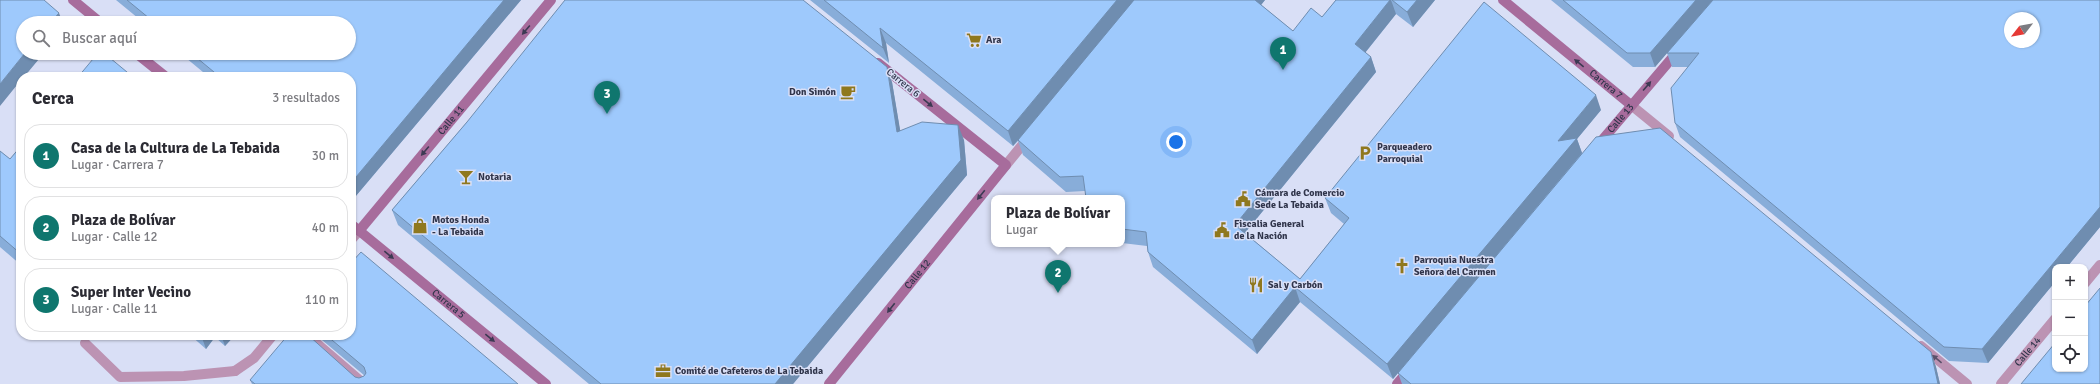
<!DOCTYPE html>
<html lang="es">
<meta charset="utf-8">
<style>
body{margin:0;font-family:Signika,sans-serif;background:#f2f2f3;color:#2b2b33}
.controls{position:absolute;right:12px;bottom:12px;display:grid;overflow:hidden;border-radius:8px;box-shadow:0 1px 3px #0004}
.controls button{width:36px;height:36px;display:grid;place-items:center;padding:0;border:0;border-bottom:1px solid #e1e1e2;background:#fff;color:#2b2b33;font:20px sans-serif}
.compass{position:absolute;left:2004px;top:12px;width:36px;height:36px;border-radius:50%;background:#fff;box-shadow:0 1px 3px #0004;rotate:239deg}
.you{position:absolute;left:1176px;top:142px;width:14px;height:14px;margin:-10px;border:3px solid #fff;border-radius:50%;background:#1a73e8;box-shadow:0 0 0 6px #1a73e833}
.badge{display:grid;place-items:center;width:26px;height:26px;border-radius:50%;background:#0f766e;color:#fff;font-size:13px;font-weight:700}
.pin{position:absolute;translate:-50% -33px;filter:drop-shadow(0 1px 2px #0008)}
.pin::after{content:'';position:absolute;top:21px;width:14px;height:12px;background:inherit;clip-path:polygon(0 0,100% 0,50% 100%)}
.popup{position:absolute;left:991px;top:195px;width:134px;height:52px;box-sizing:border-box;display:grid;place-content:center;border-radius:8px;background:#fff;filter:drop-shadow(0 1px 3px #0005);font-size:13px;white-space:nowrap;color:#7c7c81}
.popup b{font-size:15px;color:#2b2b33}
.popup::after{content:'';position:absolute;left:50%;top:100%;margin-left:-8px;border:8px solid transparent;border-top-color:#fff}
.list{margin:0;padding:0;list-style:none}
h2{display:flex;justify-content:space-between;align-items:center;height:52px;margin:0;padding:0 16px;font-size:17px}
h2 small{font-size:13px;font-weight:400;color:#7c7c81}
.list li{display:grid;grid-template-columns:26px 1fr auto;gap:12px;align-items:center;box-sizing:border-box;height:64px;margin:0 8px 8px;padding:0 8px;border:1px solid #e1e1e2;border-radius:16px}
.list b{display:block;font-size:15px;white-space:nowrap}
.list p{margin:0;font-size:13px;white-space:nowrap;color:#7c7c81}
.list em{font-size:13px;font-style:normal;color:#7c7c81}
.icon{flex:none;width:22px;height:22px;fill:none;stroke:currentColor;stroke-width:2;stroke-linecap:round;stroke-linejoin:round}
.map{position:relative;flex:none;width:2100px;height:384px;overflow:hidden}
.search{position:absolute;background:#fff;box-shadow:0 1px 3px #0004;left:16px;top:16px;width:340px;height:44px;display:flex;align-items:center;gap:10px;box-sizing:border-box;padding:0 14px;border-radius:22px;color:#7c7c81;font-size:15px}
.panel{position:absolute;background:#fff;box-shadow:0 1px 3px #0004;left:16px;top:72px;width:340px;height:268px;border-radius:16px}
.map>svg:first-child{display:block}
</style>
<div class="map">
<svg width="2100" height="384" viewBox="0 0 2100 384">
<rect width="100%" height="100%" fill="#d9dff6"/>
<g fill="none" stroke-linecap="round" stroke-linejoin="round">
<path stroke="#bc93b3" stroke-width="10" d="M85 343 120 377 184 376 235 371"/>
<g stroke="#bc93b3" stroke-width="10">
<path d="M1631 105 1669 136"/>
<path d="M1006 165 1028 138"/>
<path d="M351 240 359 231"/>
<path d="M2085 283 2100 265"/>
<path d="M307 335 364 384"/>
<path d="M1921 346 1967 384"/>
<path d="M235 371 254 358 273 335"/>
<path id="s1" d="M2001 384 2055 319"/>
</g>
<g stroke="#a76c9c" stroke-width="10">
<path d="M73 0 101 23"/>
<path id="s2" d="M1503 0 1631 105"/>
<path d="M136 53 166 77"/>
<path id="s3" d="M1598 145 1678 51"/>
<path id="s4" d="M351 224 546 384"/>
<path id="s5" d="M359 231 551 0"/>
<path id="s6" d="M829 384 1006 165 878 63"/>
<path d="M1397 384 1409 370"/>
</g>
</g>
<g fill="#88add9">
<path d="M116 0H521L355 197 351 194V77H209L180 53H349V23H144Z"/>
<path d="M810 0H1265L1261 5 1293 31 1322 17 1336 0H1435L1413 27 1396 14 1365 53 1371 57 1376 72 1245 233 1300 279 1344 224 1331 213 1325 198 1601 110 1577 139 1582 153 1931 352 1936 367 1940 384H1402L1398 373 1393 379 1300 302 1257 354 1153 267 1148 252 1147 246 1122 243V198L1085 191 1066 192 1023 155 1018 141 1013 146 886 43 889 63Z"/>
<path d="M1551 0H2100V227L2067 267H2055V282L1988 363 1949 361 1680 137 1675 123 1688 67H1672L1667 53 1655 67H1633Z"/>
<path d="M892 82 900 131 964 140 967 175 793 384H589L398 225 392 210 467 122Z"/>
<path d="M21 146V265L0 247V151L10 159Z"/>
<path d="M190 335H235L225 346 215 337 206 349Z"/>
<path d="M316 335H351L518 384H252L250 380 359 378 364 376H365Z"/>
</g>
<g fill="#6f8db0">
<path d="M504 0H521L355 197 351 187V183Z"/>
<path d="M1117 0H1135L1013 146 1008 131Z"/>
<path d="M1252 0H1265L1256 11Z"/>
<path d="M1390 0H1391L1396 14 1360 59 1355 44Z"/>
<path d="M1417 0H1435L1413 27 1407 12Z"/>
<path d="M1696 0H1713L1655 67 1650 53Z"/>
<path d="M59 13 63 23H50Z"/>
<path d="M880 28 886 43 889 63 883 48Z"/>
<path d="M25 53H44L24 77H21V80L0 106V84Z"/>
<path d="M1371 57 1376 72 1240 239 1235 225Z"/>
<path d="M887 67 892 82 903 147 897 132Z"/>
<path d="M1596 95 1601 110 1577 139 1582 153 1393 379 1387 364 1558 141Z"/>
<path d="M958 125 964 140 967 175 793 384H775Z"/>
<path d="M2100 207V227L2067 267H2055V282L1988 363 1982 349Z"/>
<path d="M1295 287 1300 302 1257 354 1252 340Z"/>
<path d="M201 335H214L215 337 206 349Z"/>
<path d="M221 335H235L225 346Z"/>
<path d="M1931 352 1936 367 1940 384H1938Z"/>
</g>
<g fill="#9ec9fc" stroke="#6f8db0" fill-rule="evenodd">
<path d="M0 0H44L59 13 50 23H23V53H25L0 84Z"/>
<path d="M127 0H504L351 183V77H220L191 53H349V23H155Z"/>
<path d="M565 0H803L887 67 897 132 922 122 958 125 961 160 775 384H601L392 210 467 122Z"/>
<path d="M824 0H1117L1008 131 880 28 883 48Z"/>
<path d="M1134 0H1255L1293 31 1311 8 1322 17 1336 0H1390L1355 44 1371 57 1235 225 1300 279 1349 218 1325 198 1484 2 1596 95 1558 141 1577 138 1387 364 1295 287 1252 340 1148 252 1146 232 1122 229V198H1086L1083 176 1060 177 1018 140Z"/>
<path d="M1392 0H1417L1407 12Z"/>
<path d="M1563 0H1696L1650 53H1627Z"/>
<path d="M1713 0H2100V207L1982 349 1944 347 1675 123 1671 88 1699 53H1667ZM2010 18H2034V42H2010Z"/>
<path d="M98 53H104L133 77H78Z"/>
<path d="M1660 128 1931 352 1938 384H1411L1398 373 1596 137Z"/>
<path d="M21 146V254L0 236V151L10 159Z"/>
<path d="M361 252 518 384H255L250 380 288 335H308L355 377 359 378 364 376 366 373 364 367 326 335H351V263Z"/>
<path d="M2100 288V384H2021L2055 343V369H2085V306Z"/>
</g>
<defs><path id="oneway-solid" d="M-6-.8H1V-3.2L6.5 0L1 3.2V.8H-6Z"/></defs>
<g fill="#3c3a53">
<use href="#oneway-solid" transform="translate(526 30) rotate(130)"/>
<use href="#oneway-solid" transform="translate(1579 63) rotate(-141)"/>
<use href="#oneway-solid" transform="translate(1647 86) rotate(-49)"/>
<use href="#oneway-solid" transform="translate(928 103) rotate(39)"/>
<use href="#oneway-solid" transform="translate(425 151) rotate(130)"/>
<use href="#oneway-solid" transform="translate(981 195) rotate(129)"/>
<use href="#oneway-solid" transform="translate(389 255) rotate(39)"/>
<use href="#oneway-solid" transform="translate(891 308) rotate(128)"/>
<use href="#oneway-solid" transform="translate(490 338) rotate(39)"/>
</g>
<use fill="#5a516a" href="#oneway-solid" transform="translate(1937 359) rotate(-140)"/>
<defs>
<g id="supermarket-bare" transform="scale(1.2)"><path d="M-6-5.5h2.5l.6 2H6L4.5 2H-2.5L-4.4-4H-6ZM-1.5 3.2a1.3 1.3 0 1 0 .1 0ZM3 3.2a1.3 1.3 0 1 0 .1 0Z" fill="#8f781e" stroke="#d9dff6" stroke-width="2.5" paint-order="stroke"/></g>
<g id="cafe-bare" transform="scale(1.2)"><path d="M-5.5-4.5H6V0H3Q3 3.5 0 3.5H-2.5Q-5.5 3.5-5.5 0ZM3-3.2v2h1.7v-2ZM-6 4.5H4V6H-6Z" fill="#8f781e" stroke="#d9dff6" stroke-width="2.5" paint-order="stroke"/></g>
<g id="parking-bare" transform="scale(1.2)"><path d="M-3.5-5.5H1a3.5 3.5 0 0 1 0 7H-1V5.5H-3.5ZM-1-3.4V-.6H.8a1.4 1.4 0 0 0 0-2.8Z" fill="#8f781e" stroke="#d9dff6" stroke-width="2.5" paint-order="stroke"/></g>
<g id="bar-bare" transform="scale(1.2)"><path d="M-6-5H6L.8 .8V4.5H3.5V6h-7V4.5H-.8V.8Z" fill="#8f781e" stroke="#d9dff6" stroke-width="2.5" paint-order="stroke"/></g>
<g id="civic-bare" transform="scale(1.2)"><path d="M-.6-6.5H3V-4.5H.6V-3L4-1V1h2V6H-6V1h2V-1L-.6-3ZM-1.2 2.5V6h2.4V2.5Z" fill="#8f781e" stroke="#d9dff6" stroke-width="2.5" paint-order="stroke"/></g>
<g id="shop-bare" transform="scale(1.2)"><path d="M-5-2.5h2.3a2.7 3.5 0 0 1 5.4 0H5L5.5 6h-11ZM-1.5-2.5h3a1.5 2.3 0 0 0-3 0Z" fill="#8f781e" stroke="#d9dff6" stroke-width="2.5" paint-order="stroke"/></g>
<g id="church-bare" transform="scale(1.2)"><path d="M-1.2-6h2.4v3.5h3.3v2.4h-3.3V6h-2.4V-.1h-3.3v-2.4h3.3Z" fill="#8f781e" stroke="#d9dff6" stroke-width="2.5" paint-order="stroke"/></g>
<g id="restaurant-bare" transform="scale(1.2)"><path d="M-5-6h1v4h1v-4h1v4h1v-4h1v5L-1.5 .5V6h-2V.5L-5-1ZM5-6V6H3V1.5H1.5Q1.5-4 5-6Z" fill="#8f781e" stroke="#d9dff6" stroke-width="2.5" paint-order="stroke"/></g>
<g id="office-bare" transform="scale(1.2)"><path d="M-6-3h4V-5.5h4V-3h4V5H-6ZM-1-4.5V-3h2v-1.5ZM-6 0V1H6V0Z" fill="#8f781e" stroke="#d9dff6" stroke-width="2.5" paint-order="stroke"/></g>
</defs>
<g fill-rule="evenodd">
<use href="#supermarket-bare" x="974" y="40"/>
<use href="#cafe-bare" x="848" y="92"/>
<use href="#parking-bare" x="1365" y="153"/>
<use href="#bar-bare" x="466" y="177"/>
<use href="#civic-bare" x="1243" y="199"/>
<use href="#shop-bare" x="420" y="226"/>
<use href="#civic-bare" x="1222" y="230"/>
<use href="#church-bare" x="1402" y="266"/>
<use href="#restaurant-bare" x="1256" y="285"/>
<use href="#office-bare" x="663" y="371"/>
</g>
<g text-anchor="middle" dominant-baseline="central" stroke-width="3" stroke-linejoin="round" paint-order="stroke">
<g font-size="10" font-weight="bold" fill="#30354b" stroke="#d9dff6" text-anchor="start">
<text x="986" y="40">Ara</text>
<text x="836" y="92" text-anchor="end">Don Simón</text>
<text x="1377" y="147">Parqueadero<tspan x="1377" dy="12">Parroquial</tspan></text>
<text x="478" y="177">Notaria</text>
<text x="1255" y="193">Cámara de Comercio<tspan x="1255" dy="12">Sede La Tebaida</tspan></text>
<text x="432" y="220">Motos Honda<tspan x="432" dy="12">- La Tebaida</tspan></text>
<text x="1234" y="224">Fiscalia General<tspan x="1234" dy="12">de la Nación</tspan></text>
<text x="1414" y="260">Parroquia Nuestra<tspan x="1414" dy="12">Señora del Carmen</tspan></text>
<text x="1268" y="285">Sal y Carbón</text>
<text x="675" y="371">Comité de Cafeteros de La Tebaida</text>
</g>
<g font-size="10" fill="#30354b" stroke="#d9dff6">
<text transform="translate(903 83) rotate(39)">Carrera 6</text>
<text stroke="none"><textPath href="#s2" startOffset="133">Carrera 7</textPath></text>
<text stroke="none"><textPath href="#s3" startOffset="35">Calle 13</textPath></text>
<text stroke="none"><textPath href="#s5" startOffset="144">Calle 11</textPath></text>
<text stroke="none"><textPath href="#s6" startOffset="141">Calle 12</textPath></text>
<text stroke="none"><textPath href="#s4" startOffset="126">Carrera 5</textPath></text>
<text stroke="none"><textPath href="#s1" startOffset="42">Calle 14</textPath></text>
</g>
</g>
</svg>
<div class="controls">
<button>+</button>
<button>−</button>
<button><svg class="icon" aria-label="locate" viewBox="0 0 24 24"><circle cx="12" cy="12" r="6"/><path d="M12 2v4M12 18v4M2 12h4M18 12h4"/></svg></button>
</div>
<svg class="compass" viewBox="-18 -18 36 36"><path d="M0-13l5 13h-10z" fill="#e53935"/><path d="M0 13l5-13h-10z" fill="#7c7c81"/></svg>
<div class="you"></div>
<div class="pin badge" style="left:1283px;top:70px">1</div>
<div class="pin badge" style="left:1058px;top:293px">2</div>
<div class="popup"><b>Plaza de Bolívar</b>Lugar</div>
<div class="pin badge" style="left:607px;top:114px">3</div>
<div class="search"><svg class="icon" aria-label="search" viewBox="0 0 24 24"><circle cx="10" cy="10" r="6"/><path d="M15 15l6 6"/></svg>Buscar aquí</div>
<section class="panel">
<h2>Cerca<small>3 resultados</small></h2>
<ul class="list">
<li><span class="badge">1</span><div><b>Casa de la Cultura de La Tebaida</b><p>Lugar · Carrera 7</p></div><em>30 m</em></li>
<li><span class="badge">2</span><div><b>Plaza de Bolívar</b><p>Lugar · Calle 12</p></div><em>40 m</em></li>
<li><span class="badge">3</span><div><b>Super Inter Vecino</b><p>Lugar · Calle 11</p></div><em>110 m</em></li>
</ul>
</section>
</div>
